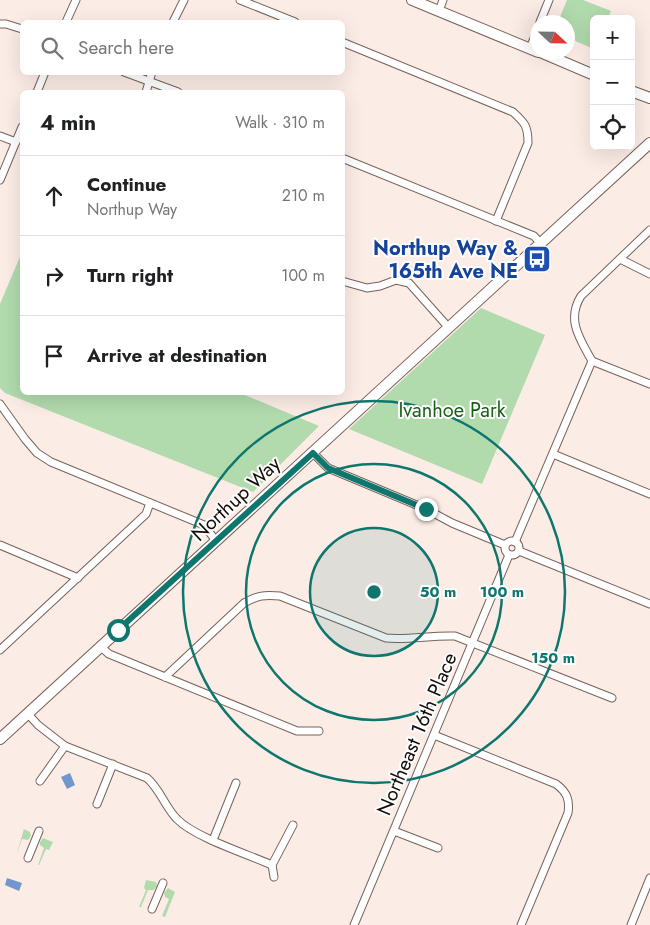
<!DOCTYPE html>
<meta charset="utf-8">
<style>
body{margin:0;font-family:Jost,sans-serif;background:#f2f2f2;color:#202124}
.controls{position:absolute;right:15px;top:15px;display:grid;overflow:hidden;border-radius:8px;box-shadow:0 5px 20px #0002}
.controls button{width:45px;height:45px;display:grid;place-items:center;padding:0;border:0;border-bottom:1px solid #e0e0e0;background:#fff;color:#202124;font:25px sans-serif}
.compass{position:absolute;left:530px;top:15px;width:45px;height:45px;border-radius:50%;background:#fff;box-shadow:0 5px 20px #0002;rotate:112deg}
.stop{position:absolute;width:15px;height:15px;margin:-11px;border:4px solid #0f766e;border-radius:50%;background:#fff}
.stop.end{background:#0f766e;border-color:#fff;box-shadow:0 1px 5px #0008}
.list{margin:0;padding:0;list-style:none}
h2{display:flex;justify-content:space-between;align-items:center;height:65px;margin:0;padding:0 20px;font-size:21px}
h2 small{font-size:16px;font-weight:400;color:#757577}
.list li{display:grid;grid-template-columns:32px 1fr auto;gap:15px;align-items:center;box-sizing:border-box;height:80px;padding:0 20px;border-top:1px solid #e0e0e0}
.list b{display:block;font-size:19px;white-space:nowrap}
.list p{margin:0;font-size:16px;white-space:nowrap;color:#757577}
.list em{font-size:16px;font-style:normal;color:#757577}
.icon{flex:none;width:28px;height:28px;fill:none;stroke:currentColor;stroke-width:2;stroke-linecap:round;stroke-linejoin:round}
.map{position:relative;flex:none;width:650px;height:925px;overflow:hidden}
.search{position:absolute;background:#fff;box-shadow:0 5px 20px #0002;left:20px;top:20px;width:325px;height:55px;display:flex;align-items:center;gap:12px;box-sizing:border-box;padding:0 18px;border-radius:8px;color:#757577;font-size:19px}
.panel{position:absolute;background:#fff;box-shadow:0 5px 20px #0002;left:20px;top:90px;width:325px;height:305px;border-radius:8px}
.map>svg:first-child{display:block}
</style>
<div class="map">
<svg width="650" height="925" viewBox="0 0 650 925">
<rect width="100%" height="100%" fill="#fcece6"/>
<g fill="#b1daad">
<path d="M567 0H583L611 11 608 19H594V49L568 38V22H558Z"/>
<path d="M22 252V392L240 393 319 426 253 492 5 393 0 388V304Z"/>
<path d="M481 308 545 335 482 484 349 429Z"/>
<path d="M24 829 30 832 31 836 28 840 22 839 16 856Z"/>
<path d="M43 838 53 842 49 850 46 849 39 865H38L44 848 40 845V842Z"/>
<path d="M146 880 156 882 157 886 154 890H148L141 907H139L146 890 144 888Z"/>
<path d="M168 888 175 892 165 917 162 916 169 899 165 897 164 893Z"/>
</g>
<g fill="#7296ce">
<path d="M70 773 75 785 67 789 61 777Z"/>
<path d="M7 878 22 883 19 891 5 885Z"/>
</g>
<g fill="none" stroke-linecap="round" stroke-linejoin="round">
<g stroke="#786259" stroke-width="9">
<g id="street">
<path d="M240 0 295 22"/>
<path d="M439 11 443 0"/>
<path d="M66 22 76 0"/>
<path d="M173 22 184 0"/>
<path d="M540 22 549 0"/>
<path d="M0 24H6L22 29"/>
<path d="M342 42 513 112C525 123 528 126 528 143L496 221"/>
<path d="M530 48 538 29"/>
<path d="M124 72 178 92"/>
<path d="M37 92 45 72"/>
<path d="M146 92 152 72"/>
<path d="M0 136 16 142"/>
<path d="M342 158 534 236 541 244"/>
<path d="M0 180 22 127"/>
<path d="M620 259 650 274"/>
<path d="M342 281 367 288 380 286 396 280 409 283 449 328"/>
<path d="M592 361 650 384"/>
<path d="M0 404 25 439 37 453 51 462 204 525 216 541"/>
<path d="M313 453 328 468 426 509 452 523 505 545"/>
<path d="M553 454 650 494"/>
<circle cx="512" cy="548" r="7"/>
<path d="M515 542 592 361C580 339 566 320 581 296L650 230"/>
<path d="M0 545 78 578"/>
<path d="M519 551 650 604"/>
<path d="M101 647 109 654 297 731H319"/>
<path d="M0 650 146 514 150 503"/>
<path d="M165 677 244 603C258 595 264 595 280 596L386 638C409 640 432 635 455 636L612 698"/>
<path d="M28 714 38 725 65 746 147 778C160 789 165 807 177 819 194 837 247 854 272 865"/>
<path d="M434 735 556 784C567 792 570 800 568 813L521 925"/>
<path d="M40 781 65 746"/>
<path d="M97 804 113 764"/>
<path d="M394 831 438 848"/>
<path d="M213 840 236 783"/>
<path d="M28 858 39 831"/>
<path d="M274 877 272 865 293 825"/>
<path d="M152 909 163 883"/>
<path d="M354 925 509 555"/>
<path d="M631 925 650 878"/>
</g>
</g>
<g stroke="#786259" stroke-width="12">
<g id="secondary">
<path d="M412 0 538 52"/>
<path d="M540 52 594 75"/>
<path d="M631 91 650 98"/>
<path d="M0 739 650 143"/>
</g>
</g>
<use href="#street" stroke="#fff" stroke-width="7"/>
<use href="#secondary" stroke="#fff" stroke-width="10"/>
</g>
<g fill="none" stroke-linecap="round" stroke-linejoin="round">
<path stroke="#0f766e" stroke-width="6" d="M118 630 313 453 328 468 426 509"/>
</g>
<circle cx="374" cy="592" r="64" fill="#0f766e" fill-opacity=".12"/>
<g fill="none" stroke="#0f766e" stroke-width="2.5">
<circle cx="374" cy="592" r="64"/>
<circle cx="374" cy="592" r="128"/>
<circle cx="374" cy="592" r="191"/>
</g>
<defs>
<g id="bus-square" transform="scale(1.4375)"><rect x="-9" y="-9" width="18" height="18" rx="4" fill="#1a4fb4" stroke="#fdfdfd"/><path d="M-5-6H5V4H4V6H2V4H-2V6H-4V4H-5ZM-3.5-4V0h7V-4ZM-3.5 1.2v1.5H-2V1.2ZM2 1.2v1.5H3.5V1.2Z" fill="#fff"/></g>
</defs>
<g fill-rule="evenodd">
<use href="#bus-square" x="537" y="259"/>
</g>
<g text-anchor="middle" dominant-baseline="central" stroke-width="4" stroke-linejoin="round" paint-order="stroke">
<g font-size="20" font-weight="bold" fill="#164399" stroke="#fdfdfd" text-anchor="end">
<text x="518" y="248">Northup Way &amp;<tspan x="518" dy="23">165th Ave NE</tspan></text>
</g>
<g font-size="20" fill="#195d17" stroke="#fdfdfd">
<text x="452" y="410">Ivanhoe Park</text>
</g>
<g font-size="20" fill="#140c08" stroke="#fdfdfd">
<text transform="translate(236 499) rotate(-43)">Northup Way</text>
<text transform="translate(417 734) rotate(-67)">Northeast 16th Place</text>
</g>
</g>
<circle cx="374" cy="592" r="8" fill="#0f766e" stroke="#fdfdfd" stroke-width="2.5"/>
<g font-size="15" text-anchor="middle" font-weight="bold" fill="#0f766e" stroke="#fdfdfd" stroke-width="4" stroke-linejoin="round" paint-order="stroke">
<text x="438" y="597">50 m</text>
<text x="502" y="597">100 m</text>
<text x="553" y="663">150 m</text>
</g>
</svg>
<div class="controls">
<button>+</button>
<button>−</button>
<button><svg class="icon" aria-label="locate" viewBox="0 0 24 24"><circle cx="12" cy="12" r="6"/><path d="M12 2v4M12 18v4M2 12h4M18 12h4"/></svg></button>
</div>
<svg class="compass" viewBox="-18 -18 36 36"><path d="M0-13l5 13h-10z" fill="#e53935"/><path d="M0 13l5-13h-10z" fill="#757577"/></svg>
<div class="stop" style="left:118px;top:630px"></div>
<div class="stop end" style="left:426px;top:509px"></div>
<div class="search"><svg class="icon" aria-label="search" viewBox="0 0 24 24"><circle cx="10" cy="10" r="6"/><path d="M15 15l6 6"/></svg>Search here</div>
<section class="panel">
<h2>4 min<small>Walk · 310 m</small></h2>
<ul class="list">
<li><svg class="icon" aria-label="ahead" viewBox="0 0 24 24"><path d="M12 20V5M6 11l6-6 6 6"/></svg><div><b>Continue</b><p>Northup Way</p></div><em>210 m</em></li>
<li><svg class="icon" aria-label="right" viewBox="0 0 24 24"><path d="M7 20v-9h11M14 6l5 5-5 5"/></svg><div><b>Turn right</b></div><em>100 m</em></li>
<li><svg class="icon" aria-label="arrive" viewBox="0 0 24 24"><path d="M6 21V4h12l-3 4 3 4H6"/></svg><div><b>Arrive at destination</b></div></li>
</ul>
</section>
</div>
